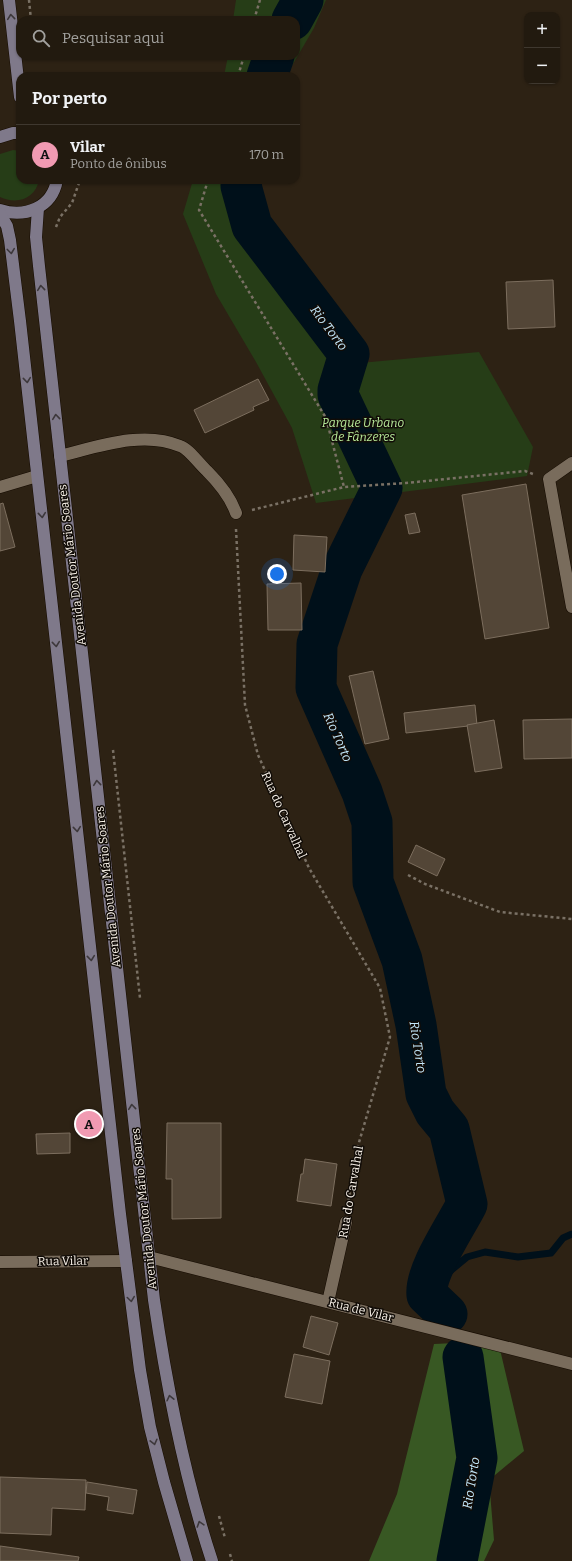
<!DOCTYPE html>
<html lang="pt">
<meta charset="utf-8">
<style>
body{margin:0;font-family:Bitter,serif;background:#2a2318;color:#f1f3f6}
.controls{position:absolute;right:12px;top:12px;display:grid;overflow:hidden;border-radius:8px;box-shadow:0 1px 3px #0004}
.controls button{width:36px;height:36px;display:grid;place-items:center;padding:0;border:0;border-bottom:1px solid #3f382f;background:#221a0f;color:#f1f3f6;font:20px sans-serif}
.you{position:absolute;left:277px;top:574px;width:14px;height:14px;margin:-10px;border:3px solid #fff;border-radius:50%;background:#1a73e8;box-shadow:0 0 0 6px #1a73e833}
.badge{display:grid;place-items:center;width:26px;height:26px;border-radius:50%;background:#f19ab2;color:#111;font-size:13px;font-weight:700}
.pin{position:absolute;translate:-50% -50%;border:2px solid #fff;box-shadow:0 1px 4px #0006}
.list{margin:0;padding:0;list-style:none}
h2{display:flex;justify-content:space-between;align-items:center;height:52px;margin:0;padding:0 16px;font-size:17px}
h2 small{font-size:13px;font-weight:400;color:#a2a19e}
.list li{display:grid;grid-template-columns:26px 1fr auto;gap:12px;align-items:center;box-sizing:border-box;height:60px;padding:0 16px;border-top:1px solid #3f382f}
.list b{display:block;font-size:15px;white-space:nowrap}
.list p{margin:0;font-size:13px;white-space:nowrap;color:#a2a19e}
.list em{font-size:13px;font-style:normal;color:#a2a19e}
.icon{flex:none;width:22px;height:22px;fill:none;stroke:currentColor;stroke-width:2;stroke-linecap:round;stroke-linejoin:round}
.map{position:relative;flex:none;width:572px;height:1561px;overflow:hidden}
.search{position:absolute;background:#221a0f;box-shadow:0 1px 3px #0004;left:16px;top:16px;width:284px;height:44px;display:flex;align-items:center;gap:10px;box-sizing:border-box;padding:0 14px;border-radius:12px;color:#a2a19e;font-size:15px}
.panel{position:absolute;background:#221a0f;box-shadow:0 1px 3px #0004;left:16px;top:72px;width:284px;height:112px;border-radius:12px}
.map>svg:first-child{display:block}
</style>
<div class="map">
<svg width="572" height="1561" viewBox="0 0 572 1561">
<rect width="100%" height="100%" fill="#2d2214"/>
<g fill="#263d17">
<path d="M236 0H326L314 28 286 76H224L228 56H296V20H233Z"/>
<path d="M13 150 20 151V180H39C35 199 17 205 0 197V154Z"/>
<path d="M193 180H254L273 231 360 363 479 352 533 447 527 476 316 503 292 428 256 362 216 294 183 214Z"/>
</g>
<path fill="#385823" d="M498 1341 524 1451 489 1480 494 1540 484 1561H369L397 1494 434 1344Z"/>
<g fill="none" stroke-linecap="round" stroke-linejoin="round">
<path stroke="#00101a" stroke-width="7" d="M435 1302 436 1289 443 1277 467 1257 485 1252 518 1257 551 1253 563 1238 572 1234"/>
<g stroke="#00101a" stroke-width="41">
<path d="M292 20 303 0"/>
<path d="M267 76 274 56"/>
<path d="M242 180 241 186 252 226 349 354 338 390V395L382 488 342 569 317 644 316 688 362 792 372 822 373 882 402 960 416 1025 426 1094 435 1112 449 1129 467 1204C456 1226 424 1272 427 1295L447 1314"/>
<path d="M457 1561 477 1458 463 1357"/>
</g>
</g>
<g fill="#534637" stroke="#7c6e5e">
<path d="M553 280 555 327 508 329 506 282Z"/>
<path d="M258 379 269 400 253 407 254 410 205 433 194 410Z"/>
<path d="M526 484 549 628 485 639 462 495Z"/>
<path d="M3 503 15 547 0 551V504Z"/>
<path d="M415 513 420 532 409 534 405 515Z"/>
<path d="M294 535 327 537 325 572 293 570Z"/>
<path d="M301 583 302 630H268L267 584Z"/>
<path d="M373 671 389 739 365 744 349 676Z"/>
<path d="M475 705 477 725 406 733 404 713Z"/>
<path d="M572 719V758L524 759 523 720Z"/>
<path d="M494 720 502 768 475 772 467 725Z"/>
<path d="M416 845 445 859 437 876 408 862Z"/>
<path d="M167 1123H221V1218L172 1219V1179H166Z"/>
<path d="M70 1133V1153L37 1154 36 1134Z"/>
<path d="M305 1159 337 1164 331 1206 297 1201 301 1174H303Z"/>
<path d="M311 1316 338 1323 329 1355 303 1347Z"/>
<path d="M294 1354 330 1361 322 1404 285 1397Z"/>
<path d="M0 1477 86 1480 85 1510 52 1508 51 1535 0 1533Z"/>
<path d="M87 1482 137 1490 133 1514 107 1510 109 1497 86 1493Z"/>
<path d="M0 1546 79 1557 78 1561H0Z"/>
</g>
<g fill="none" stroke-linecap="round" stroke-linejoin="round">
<g stroke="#150b01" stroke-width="13">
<g id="street">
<path d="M60 456C97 447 143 430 180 446 188 448 200 465 207 471 219 483 230 496 236 513"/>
<path d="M572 463 549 479 572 607"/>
<path d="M0 487 37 476"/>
<path d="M149 1257 572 1364"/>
<path d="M0 1262 126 1261"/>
<path d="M328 1302 346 1222"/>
</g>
</g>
<g stroke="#150b01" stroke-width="13">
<g id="secondary">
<path d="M9 0 20 97"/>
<path d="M0 137 13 133H20"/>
<path d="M38 208 36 237 39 266 154 1300C167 1388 184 1476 212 1561"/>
<path d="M0 210C25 218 52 208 57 180"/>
<path d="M0 214 7 226 10 240 20 321 120 1214 140 1370 150 1427 164 1482 187 1561"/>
</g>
</g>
<g stroke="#7a7165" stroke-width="2.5" stroke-dasharray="3 3" stroke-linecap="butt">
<path d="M29 0 31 20"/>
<path d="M254 20 260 0"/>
<path d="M238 76 244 56"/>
<path d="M208 180 199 210 326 418 344 487"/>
<path d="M56 227 60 217 72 203 80 180"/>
<path d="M252 510 344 487 406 483 525 471 533 474"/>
<path d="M236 529 245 705 258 755 309 868 380 988 390 1037 355 1156 348 1205"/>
<path d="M113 750 140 998"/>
<path d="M408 875 425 884 500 912 572 919"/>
<path d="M219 1516 225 1538"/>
<path d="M230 1554 232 1561"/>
</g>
<use href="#street" stroke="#796c5c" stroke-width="12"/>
<use href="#secondary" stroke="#7f798a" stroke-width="12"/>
</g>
<defs><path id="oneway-chevron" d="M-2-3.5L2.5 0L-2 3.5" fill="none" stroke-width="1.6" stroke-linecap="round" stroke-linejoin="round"/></defs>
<g stroke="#3d383b">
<use href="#oneway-chevron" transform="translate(11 17) rotate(-96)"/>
<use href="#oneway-chevron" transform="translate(11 251) rotate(83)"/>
<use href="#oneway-chevron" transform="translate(41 288) rotate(-96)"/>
<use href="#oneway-chevron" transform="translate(27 380) rotate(84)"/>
<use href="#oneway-chevron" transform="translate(56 417) rotate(-96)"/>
<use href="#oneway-chevron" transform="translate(42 515) rotate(84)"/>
<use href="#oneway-chevron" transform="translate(56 644) rotate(84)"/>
<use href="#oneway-chevron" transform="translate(97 783) rotate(-96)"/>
<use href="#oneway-chevron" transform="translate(77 829) rotate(84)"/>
<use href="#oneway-chevron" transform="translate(91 958) rotate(84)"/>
<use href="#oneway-chevron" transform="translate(132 1107) rotate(-96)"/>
<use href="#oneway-chevron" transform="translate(131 1299) rotate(82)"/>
<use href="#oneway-chevron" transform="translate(170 1398) rotate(-103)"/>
<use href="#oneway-chevron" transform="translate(154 1442) rotate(76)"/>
<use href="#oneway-chevron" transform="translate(200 1524) rotate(-108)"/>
</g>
<g text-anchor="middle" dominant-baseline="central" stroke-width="3" stroke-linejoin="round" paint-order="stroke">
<g font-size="12" font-style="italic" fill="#b7ea9a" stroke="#110c07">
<text x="363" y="423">Parque Urbano<tspan x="363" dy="14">de Fânzeres</tspan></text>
</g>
<g font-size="12" fill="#f8f1e8" stroke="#110c07">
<text transform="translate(72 565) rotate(-97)">Avenida Doutor Mário Soares</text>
<text transform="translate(284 815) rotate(66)">Rua do Carvalhal</text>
<text transform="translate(108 887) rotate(-96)">Avenida Doutor Mário Soares</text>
<text transform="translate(351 1192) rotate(-80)">Rua do Carvalhal</text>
<text transform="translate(144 1209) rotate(-96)">Avenida Doutor Mário Soares</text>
<text transform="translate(63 1261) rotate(-1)">Rua Vilar</text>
<text transform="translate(361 1310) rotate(14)">Rua de Vilar</text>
</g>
<g font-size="13" font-style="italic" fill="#c2e7fb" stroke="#110c07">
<text transform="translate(329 328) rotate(53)">Rio Torto</text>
<text transform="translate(338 737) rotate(66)">Rio Torto</text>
<text transform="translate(418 1047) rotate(81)">Rio Torto</text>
<text transform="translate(471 1483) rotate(-81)">Rio Torto</text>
</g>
</g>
</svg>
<div class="controls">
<button>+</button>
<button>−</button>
</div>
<div class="you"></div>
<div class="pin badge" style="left:89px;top:1124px">A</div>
<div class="search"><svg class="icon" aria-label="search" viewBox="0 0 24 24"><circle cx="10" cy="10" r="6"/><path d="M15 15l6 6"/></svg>Pesquisar aqui</div>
<section class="panel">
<h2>Por perto<small></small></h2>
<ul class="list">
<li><span class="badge">A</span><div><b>Vilar</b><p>Ponto de ônibus</p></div><em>170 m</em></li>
</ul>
</section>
</div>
